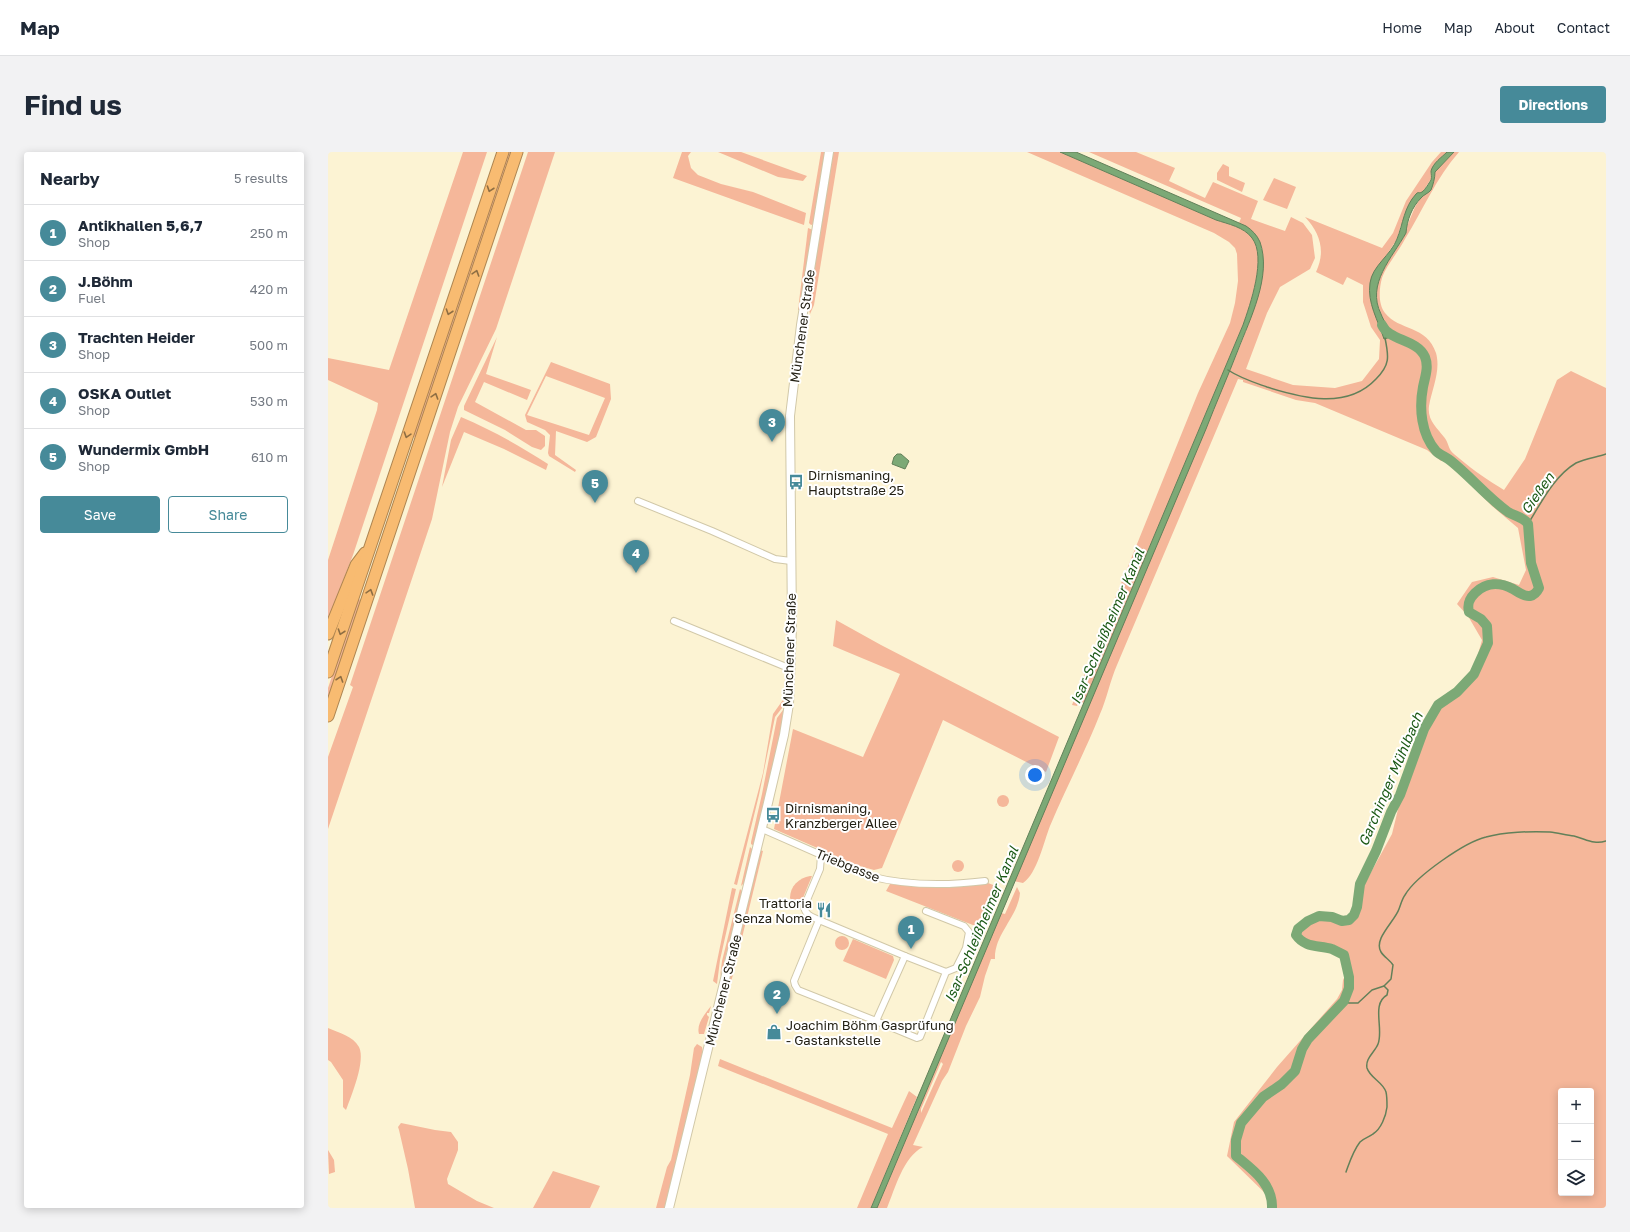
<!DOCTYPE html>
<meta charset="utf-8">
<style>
body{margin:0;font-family:"Golos Text",sans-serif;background:#f2f2f3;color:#1f2937}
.controls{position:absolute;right:12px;bottom:12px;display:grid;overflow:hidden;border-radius:4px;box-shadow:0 2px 10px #0003}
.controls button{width:36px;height:36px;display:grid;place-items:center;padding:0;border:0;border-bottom:1px solid #e0e1e3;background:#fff;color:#1f2937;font:20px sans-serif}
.you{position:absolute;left:707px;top:623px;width:14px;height:14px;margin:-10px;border:3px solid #fff;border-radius:50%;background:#1a73e8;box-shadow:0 0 0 6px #1a73e833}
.badge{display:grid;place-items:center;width:26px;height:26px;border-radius:50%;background:#468a99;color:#fff;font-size:13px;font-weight:700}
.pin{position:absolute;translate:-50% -33px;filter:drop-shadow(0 1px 2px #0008)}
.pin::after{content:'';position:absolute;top:21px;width:14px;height:12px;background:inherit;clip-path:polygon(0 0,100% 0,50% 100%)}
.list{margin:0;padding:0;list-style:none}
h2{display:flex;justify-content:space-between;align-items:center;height:52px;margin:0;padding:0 16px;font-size:17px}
h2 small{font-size:13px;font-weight:400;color:#747a83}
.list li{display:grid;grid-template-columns:26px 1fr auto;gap:12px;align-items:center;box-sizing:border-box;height:56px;padding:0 16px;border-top:1px solid #e0e1e3}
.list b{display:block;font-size:15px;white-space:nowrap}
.list p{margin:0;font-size:13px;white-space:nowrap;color:#747a83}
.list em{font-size:13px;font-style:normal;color:#747a83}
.actions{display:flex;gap:8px;padding:12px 16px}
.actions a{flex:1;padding:9px 0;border:1px solid #468a99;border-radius:4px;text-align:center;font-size:14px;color:#468a99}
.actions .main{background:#468a99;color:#fff}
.icon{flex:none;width:22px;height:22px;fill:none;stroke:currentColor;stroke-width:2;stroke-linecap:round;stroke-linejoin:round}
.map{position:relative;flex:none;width:1278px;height:1056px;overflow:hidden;border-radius:4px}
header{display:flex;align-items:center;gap:24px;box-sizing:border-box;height:56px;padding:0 20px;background:#fff;border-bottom:1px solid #e0e1e3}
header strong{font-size:19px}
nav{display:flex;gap:22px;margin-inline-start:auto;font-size:14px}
.intro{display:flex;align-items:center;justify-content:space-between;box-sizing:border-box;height:96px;padding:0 24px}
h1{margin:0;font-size:28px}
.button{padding:10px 18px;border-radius:4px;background:#468a99;color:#fff;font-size:14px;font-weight:700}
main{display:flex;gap:24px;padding:0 24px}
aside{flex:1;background:#fff;border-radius:4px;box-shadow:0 2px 10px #0003}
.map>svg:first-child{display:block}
</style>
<header>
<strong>Map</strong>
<nav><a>Home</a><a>Map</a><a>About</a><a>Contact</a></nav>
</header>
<div class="intro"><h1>Find us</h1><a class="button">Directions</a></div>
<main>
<aside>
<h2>Nearby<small>5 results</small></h2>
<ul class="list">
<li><span class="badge">1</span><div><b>Antikhallen 5,6,7</b><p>Shop</p></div><em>250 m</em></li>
<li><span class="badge">2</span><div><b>J.Böhm</b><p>Fuel</p></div><em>420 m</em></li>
<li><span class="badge">3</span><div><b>Trachten Heider</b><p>Shop</p></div><em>500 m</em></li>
<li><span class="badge">4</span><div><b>OSKA Outlet</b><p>Shop</p></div><em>530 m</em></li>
<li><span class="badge">5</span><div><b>Wundermix GmbH</b><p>Shop</p></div><em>610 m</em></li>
</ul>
<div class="actions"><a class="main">Save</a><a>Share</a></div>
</aside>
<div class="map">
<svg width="1278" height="1056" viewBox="0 0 1278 1056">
<rect width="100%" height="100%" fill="#fcf3d3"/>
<g fill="#f5b79a" fill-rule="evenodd">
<path d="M135 0H159L25 403 0 468V408L49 258 50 251 0 228V206L61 218Z"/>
<path d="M179 0H183L88 286 84 284Z"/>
<path d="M200 0H227L168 177 130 255 122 280 104 367 0 677V605L25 535 22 533Z"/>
<path d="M354 0H363L360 4 363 16 370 23 393 32 425 40 478 61 476 73 345 26Z"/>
<path d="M390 0H413L479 24 475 29 450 25Z"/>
<path d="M493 0H497L486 72 483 73 481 71Z"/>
<path d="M505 0H511L486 153 482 162 480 153Z"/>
<path d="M699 0H732L888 68C900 72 916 75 924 86 939 105 922 153 915 173L756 551 751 549 749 554 744 553 870 241 902 171 907 151 910 129 909 102 907 96 901 90 886 81Z"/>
<path d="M761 0H808L847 16 841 29 877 46 885 30 930 49 923 67 957 79 963 65 975 71 984 83 987 106 982 117 952 135 939 161 918 217 965 233 1007 236 1034 229 1051 207 1052 188 1043 175 1035 150V133L1019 125 1015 133 988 120C998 99 992 81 977 65L1054 96 1065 81 1078 49 1104 10 1113 0H1119C1111 8 1103 14 1103 27L1073 73 1069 87 1053 112 1045 121 1049 169 1053 177 1065 181C1059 175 1056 169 1053 162 1038 131 1064 106 1078 81L1079 74 1087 55 1093 45 1103 37 1107 20 1126 0H1131C1108 26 1095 58 1077 87 1071 99 1058 114 1054 126 1051 137 1050 152 1057 161 1071 179 1099 173 1108 201 1113 219 1104 237 1101 254 1099 268 1109 276 1116 285 1120 290 1120 294 1123 299 1125 302 1129 304 1132 307 1146 319 1160 328 1176 338L1197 307 1229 228 1243 219 1278 236V1056H942L947 1051 899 1004 906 970 949 915 1009 847 1014 838 1015 828 1019 820 1021 809 1017 800 979 790 974 786 973 781 974 776 987 767 996 766 1019 773 1028 767 1036 733 1064 682 1084 600 1109 553 1144 524 1154 488 1140 464 1129 452 1144 430 1165 425 1191 433 1198 418 1190 376 1164 354 1123 313 1115 309H1113L1099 298 987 251 968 248 915 230V228L910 227 789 513C782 529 779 546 772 562 757 600 738 636 722 674 716 689 709 722 695 731L686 729 908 204C918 179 946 113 931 89 927 81 919 74 911 71L913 66ZM1233 939H1263V1041H1233Z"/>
<path d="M895 12 901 15V24L917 31 914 40 889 28V21Z"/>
<path d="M946 26 968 35 959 57 935 48Z"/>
<path d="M480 76 485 78 472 158H470Z"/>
<path d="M169 185 158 222 203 238 199 248 156 230 147 250 198 278H208L217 284V294L213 298 204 295 177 278 136 258V254Z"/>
<path d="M223 210 282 232 283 247 268 285 259 290 228 279 227 303 248 318 247 320 221 304 220 301 222 283 217 278 199 270 197 263ZM218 224 277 246 261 283 199 263Z"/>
<path d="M133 265C164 278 192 294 220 312L218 318 176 297 136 280 114 335 123 288Z"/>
<path d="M30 447 34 448 0 549V536Z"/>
<path d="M508 468 553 493 731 585 718 620 615 568 554 716 546 718 528 713 446 677 465 577 535 605 572 522 505 494Z"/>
<path d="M457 545 454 556 447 565 431 643 409 733 406 732 435 621 445 562Z"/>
<path d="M455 558C455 569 452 581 450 592 443 626 432 659 426 694L423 692V690L434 642 449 566Z"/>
<circle cx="675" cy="649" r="6"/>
<path d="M422 695 425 698 417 730 413 734Z"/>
<path d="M432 698 435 699 405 823 395 853Z"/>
<circle cx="630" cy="714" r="6"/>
<path d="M482 724H484L472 753 470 754 466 753 462 746C462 734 471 726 482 724Z"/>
<path d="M660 731 668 734 650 775 558 739 562 732C597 735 625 735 660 731Z"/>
<path d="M689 735 692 741C690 765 666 782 667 807H663L657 824 652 845 638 874 620 920 614 929 585 993 595 995C575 1005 567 1037 559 1056H549L673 761 677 762ZM613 910 615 912 593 961V957Z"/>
<path d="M404 736 408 737 392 808 389 832 385 829Z"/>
<path d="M412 737 415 740 392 825 394 809Z"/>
<circle cx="514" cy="791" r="7"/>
<path d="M525 787 565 804 566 808 558 827 515 809Z"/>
<path d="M383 854 381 861H379V863L381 865 376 882H371C368 872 377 862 383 854Z"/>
<path d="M0 876C11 881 25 884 31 895 38 909 23 944 18 958L15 955V928L3 910 0 908Z"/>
<path d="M369 892 374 895 375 901 337 1056H328L339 1015 343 1008 362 923 366 896Z"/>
<path d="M392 907 564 976 581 939 589 945 543 1056H529L560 982 390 914Z"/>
<path d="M73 971 107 978 123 980 130 990V998L119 1027 120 1032 149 1049 166 1056H87L80 1017 71 978 70 975Z"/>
<path d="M0 998 6 1008 7 1020 1 1022Z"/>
<path d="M225 1019 272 1034 262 1056H205Z"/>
</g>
<g fill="#7ca976" stroke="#628059">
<path d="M732 0H748L918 74C924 78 929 83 932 90 944 124 922 167 910 198 900 224 888 251 878 277L549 1056H543L915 173C922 153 939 105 924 86 916 75 900 72 888 68Z"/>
<path d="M1119 0H1126L1107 20C1107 26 1105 33 1103 38 1101 41 1095 43 1093 46 1084 55 1079 68 1078 81 1064 106 1038 132 1053 162 1056 169 1059 175 1065 181L1063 185 1056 187C1050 168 1039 151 1042 131 1044 114 1063 103 1069 87 1075 72 1076 55 1088 42 1091 39 1090 42 1094 40 1097 38 1101 31 1103 28 1104 25 1103 22 1103 19 1105 11 1114 5 1119 0Z"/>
<path d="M569 302H573L581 309 577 317 564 312 566 305Z"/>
</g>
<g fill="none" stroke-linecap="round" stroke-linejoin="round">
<g stroke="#628059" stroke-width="1.5">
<path d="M900 218C912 226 925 230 939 235 974 246 1019 258 1048 227 1062 213 1061 205 1057 186"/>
<path d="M1200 372C1213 351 1226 324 1248 311 1257 307 1269 305 1278 302"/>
<path d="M1016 849 1021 851H1030L1044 838 1056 834 1063 827 1065 813C1062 808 1056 805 1053 800 1045 787 1067 769 1071 757 1073 752 1074 747 1077 743 1088 724 1137 690 1158 685 1176 680 1203 679 1222 680 1230 681 1238 683 1246 684 1258 687 1266 693 1278 689"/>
<path d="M1018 1020C1022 1009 1025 999 1032 990 1036 986 1041 985 1045 982 1053 977 1058 964 1059 955 1059 951 1059 944 1058 940 1055 930 1042 926 1039 916 1037 906 1047 900 1050 892 1056 877 1043 852 1059 843L1060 838 1056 834"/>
</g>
<path stroke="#7ca976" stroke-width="10" d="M944 1056C945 1032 925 1018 908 1004V988L913 971 935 945 954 932 967 919 974 897 980 887 1016 849 1021 836V825L1016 803C1012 801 1008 799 1004 797 990 793 977 796 968 783L970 777 980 769 991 764 1004 765 1014 769 1021 768 1026 763 1029 755 1032 732 1048 699 1063 660 1072 643 1096 577 1110 553 1129 540 1146 522 1160 491 1159 474 1153 467 1141 460C1139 452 1141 447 1147 441 1158 430 1172 430 1185 437 1190 440 1196 445 1202 444 1207 443 1209 440 1211 436L1203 411 1200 372C1196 365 1186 364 1180 360 1159 345 1143 325 1123 309 1118 305 1112 303 1108 299 1093 282 1091 256 1095 235 1097 225 1101 215 1097 205 1089 187 1061 189 1054 173"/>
<g stroke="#d1c8a8" stroke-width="8">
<g id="street">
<path d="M310 349 384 379 447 407 463 409"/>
<path d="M346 469 463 517"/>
<path d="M434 677 541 724C580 734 617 734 657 729"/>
<path d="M491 768 577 804 548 869 470 838 467 833 466 829 491 768C484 765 478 764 476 755L492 717 493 703"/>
<path d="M577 804 618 820 628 816 638 796 641 780 636 774 598 759"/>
<path d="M548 869 589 886 592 885 618 820"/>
</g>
</g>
<g stroke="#d1c8a8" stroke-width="10">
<path id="secondary" d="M341 1056 439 655 456 583 461 552 464 474 462 264 473 173 501 0"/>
</g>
<g stroke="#ae8551" stroke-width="13">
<g id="highway">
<path d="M0 482 28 413 37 401"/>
<path d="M0 520 175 0"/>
<path d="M0 564 189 0"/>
</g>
</g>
<use href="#street" stroke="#fff" stroke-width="6"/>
<use href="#secondary" stroke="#fff" stroke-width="8"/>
<use href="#highway" stroke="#f8bb71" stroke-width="11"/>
</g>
<defs><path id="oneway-chevron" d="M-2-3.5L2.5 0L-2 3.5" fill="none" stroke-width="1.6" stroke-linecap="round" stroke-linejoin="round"/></defs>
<g stroke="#8e6e43">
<use href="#oneway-chevron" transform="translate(162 37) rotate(109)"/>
<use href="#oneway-chevron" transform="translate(148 121) rotate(-72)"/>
<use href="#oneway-chevron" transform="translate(121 160) rotate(109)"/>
<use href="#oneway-chevron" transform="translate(107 244) rotate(-72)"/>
<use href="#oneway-chevron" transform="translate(79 283) rotate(108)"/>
<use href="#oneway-chevron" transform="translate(42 440) rotate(-72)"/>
<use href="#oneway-chevron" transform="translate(13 480) rotate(109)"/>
<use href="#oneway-chevron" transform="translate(12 527) rotate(-71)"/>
</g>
<defs>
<g id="bus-bare" transform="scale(1.2)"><path d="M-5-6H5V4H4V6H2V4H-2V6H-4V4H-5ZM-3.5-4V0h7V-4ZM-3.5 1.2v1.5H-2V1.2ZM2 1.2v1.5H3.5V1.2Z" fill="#468a99" stroke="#fff" stroke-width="2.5" paint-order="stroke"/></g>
<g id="restaurant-bare" transform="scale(1.2)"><path d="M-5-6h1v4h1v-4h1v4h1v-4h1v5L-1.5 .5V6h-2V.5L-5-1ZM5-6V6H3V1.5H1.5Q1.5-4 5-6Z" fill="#468a99" stroke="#fff" stroke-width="2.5" paint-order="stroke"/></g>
<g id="shop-bare" transform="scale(1.2)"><path d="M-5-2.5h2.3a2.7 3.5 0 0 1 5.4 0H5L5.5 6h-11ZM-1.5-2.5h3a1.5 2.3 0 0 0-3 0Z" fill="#468a99" stroke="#fff" stroke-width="2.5" paint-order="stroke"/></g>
</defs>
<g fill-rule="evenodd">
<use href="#bus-bare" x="468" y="330"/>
<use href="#bus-bare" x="445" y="663"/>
<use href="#restaurant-bare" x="496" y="758"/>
<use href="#shop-bare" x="446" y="880"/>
</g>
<g text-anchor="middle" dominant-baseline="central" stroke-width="4" stroke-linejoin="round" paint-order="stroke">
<g font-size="13" fill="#242115" stroke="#fff">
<text transform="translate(474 174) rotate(-82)">Münchener Straße</text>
<text transform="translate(461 498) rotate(-88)">Münchener Straße</text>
<text transform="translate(520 713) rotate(22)">Triebgasse</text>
<text transform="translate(395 838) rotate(-76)">Münchener Straße</text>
</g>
<g font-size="13" fill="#242115" stroke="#fff" text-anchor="start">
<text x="480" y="323">Dirnismaning,<tspan x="480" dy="15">Hauptstraße 25</tspan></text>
<text x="457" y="656">Dirnismaning,<tspan x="457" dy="15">Kranzberger Allee</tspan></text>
<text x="484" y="751" text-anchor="end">Trattoria<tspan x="484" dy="15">Senza Nome</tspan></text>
<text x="458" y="873">Joachim Böhm Gasprüfung<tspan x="458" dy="15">- Gastankstelle</tspan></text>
</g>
<g font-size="14" font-style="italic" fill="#1b5915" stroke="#fff">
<text transform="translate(1209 341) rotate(-55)">Gießen</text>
<text transform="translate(779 474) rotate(-67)">Isar-Schleißheimer Kanal</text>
<text transform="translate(1062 627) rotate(-67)">Garchinger Mühlbach</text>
<text transform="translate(653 772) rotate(-67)">Isar-Schleißheimer Kanal</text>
</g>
</g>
</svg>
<div class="controls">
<button>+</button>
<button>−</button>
<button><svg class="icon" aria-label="layers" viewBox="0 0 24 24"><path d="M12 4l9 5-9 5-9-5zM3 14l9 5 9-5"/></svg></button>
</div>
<div class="you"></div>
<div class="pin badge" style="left:583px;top:797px">1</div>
<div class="pin badge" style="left:449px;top:862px">2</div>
<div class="pin badge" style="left:444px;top:290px">3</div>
<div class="pin badge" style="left:308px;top:421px">4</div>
<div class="pin badge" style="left:267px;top:351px">5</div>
</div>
</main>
